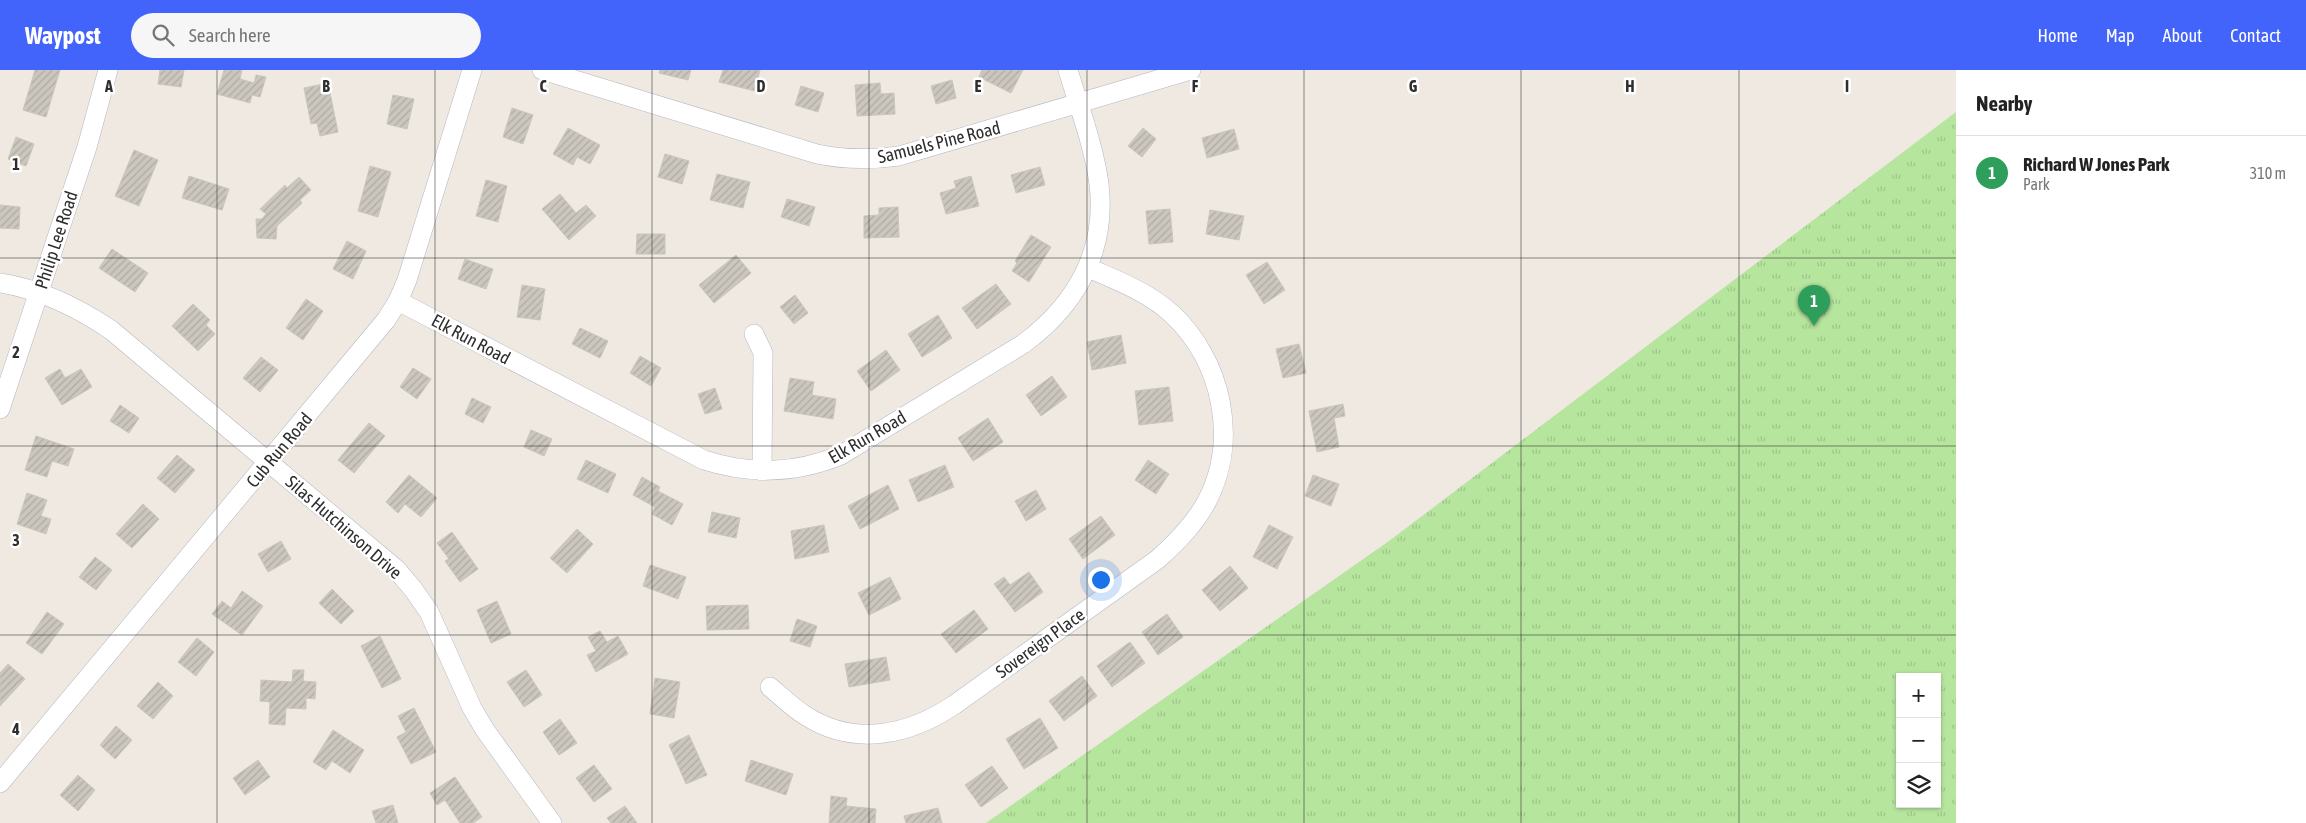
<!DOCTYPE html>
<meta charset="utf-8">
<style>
body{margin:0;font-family:"Asap Condensed",sans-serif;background:#f6f6f6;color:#222}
.controls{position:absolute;right:15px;bottom:15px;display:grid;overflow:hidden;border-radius:0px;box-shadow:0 1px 4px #0004}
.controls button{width:45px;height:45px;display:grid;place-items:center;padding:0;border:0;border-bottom:1px solid #e0e0e0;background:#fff;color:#222;font:25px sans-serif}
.you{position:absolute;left:1100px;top:509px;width:18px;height:18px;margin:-12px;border:4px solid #fff;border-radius:50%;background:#1a73e8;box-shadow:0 0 0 8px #1a73e833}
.badge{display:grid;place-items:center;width:32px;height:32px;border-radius:50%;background:#4264fb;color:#fff;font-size:16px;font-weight:700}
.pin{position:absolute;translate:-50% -41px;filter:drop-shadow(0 1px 2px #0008)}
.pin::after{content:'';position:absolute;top:26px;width:18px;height:15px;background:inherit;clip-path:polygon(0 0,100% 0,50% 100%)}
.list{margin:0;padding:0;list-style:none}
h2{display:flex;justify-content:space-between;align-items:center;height:65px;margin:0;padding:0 20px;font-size:21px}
h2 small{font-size:16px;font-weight:400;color:#767676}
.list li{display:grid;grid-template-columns:32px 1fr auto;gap:15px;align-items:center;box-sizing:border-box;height:75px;padding:0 20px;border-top:1px solid #e0e0e0}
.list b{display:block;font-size:19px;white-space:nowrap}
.list p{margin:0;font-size:16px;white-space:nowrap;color:#767676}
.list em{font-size:16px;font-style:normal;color:#767676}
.icon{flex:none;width:28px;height:28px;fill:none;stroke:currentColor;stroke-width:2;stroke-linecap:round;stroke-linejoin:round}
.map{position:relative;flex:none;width:1956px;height:753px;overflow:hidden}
header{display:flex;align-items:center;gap:30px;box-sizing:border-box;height:70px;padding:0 25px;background:#4264fb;color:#fff}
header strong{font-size:24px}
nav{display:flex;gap:28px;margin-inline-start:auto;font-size:18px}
.search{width:350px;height:45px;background:#f6f6f6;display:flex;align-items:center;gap:12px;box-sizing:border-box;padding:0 18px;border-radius:28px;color:#767676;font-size:19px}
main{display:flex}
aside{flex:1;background:#fff}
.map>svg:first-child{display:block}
</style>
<header>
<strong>Waypost</strong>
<div class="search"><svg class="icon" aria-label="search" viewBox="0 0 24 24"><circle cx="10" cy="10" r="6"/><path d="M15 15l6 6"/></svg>Search here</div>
<nav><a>Home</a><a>Map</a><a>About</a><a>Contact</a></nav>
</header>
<main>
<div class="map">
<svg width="1956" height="753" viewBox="0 0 1956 753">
<defs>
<pattern id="park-tufts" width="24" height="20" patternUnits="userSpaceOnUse" patternTransform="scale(1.25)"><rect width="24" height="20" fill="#b6e59e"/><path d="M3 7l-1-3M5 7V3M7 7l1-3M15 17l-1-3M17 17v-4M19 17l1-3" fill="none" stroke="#9dc588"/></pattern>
<pattern id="building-hatch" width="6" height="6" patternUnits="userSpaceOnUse" patternTransform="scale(1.25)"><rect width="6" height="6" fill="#cbc7bf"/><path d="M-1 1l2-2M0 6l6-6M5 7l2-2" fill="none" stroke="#afaba4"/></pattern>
</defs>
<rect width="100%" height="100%" fill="#efe9e1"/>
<path fill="url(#park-tufts)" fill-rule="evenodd" d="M1956 42V753H986L1389 471ZM1900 607H1937V734H1900Z"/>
<g fill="url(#building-hatch)" stroke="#cbc5ba">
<path d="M35 0H60L46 47 23 40Z"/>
<path d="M160 0H184L181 17 158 14Z"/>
<path d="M224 0H242L240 9 254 13 256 5 266 7 260 27 252 25 250 33 217 24Z"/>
<path d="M660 0H691L688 10 659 3Z"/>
<path d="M723 0H760L755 21 719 12Z"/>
<path d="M982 0H1023L1011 23 979 7Z"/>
<path d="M952 10 956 28 936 34 931 16Z"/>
<path d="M328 13 338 62 320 66 317 53 311 54 304 18Z"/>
<path d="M880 13 881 24 894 23 895 44 857 46 855 15Z"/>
<path d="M801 16 824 23 818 42 795 35Z"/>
<path d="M393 25 414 29 407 59 387 54Z"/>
<path d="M512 38 533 45 523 74 503 67Z"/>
<path d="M568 58 600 75 590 94 577 87 573 95 553 84Z"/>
<path d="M1143 58 1156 69 1142 87 1128 76Z"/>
<path d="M1234 59 1239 79 1207 88 1202 68Z"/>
<path d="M16 67 34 74 26 96 8 89Z"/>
<path d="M134 80 158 90 139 136 115 126Z"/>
<path d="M665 84 689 91 682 114 658 107Z"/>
<path d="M370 96 391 102 378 147 358 141Z"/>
<path d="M1040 97 1045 115 1016 123 1011 105Z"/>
<path d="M717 104 750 112 743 138 710 130Z"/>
<path d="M189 106 229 119 222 140 182 128Z"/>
<path d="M971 106 979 136 946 144 940 123 956 118 954 111Z"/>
<path d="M299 107 311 120 300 130 302 133 277 156 276 169 257 168 256 149H262L266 144 260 139 285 115 287 118Z"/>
<path d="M486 110 507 116 498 152 476 146Z"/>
<path d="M560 124 576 143 586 135 596 146 569 170 542 139Z"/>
<path d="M787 129 815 137 809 156 781 147Z"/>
<path d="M0 135 20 137 19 159 0 158Z"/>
<path d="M898 137 899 167 864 168V146L879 145V138Z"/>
<path d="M1170 139 1173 172 1149 174 1146 141Z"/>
<path d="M1210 140 1244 146 1239 170 1206 164Z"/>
<path d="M637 164H665V184H636Z"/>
<path d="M1031 165 1051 177 1029 212 1012 201 1017 193 1015 191Z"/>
<path d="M347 171 366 181 353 209 333 199Z"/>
<path d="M112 179 148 203 135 222 99 198Z"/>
<path d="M736 185 751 203 714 233 699 215Z"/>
<path d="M465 189 493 199 486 219 458 209Z"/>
<path d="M1267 192 1285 220 1264 234 1246 205Z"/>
<path d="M996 214 1011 234 977 259 962 238Z"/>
<path d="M522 215 545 219 540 250 517 247Z"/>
<path d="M795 225 808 243 794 254 780 237Z"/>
<path d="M306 229 323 241 303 270 286 258Z"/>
<path d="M193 234 210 250 206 255 215 264 198 281 172 256Z"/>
<path d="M938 245 952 268 922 287 908 264Z"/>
<path d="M580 258 608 271 600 288 572 274Z"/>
<path d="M1121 265 1126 293 1092 300 1087 272Z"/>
<path d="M1299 274 1306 303 1283 308 1276 279Z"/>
<path d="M886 280 900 300 871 321 857 301Z"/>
<path d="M640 286 661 298 651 316 630 303Z"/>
<path d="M261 287 278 300 260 322 243 308Z"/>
<path d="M413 298 431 309 417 329 400 317Z"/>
<path d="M60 299 65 308 81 299 92 317 62 335 45 308Z"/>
<path d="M1052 306 1067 327 1041 346 1026 325Z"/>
<path d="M790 308 814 312 812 325 836 329 833 349 784 341Z"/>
<path d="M1169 317 1173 351 1139 355 1135 321Z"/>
<path d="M715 318 722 339 705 344 698 324Z"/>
<path d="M472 328 491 337 483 353 465 344Z"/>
<path d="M1343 334 1345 346 1334 348 1339 377 1317 382 1309 341Z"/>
<path d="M120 335 139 348 129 363 110 351Z"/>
<path d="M988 348 1003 372 973 391 958 368Z"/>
<path d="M369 353 385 366 354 403 338 390Z"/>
<path d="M531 360 552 369 544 386 524 377Z"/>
<path d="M36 366 74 379 68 396 52 391 47 407 25 400Z"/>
<path d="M177 385 195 400 175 423 157 408Z"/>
<path d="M586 390 616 404 608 423 577 409Z"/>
<path d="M1148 390 1169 404 1156 424 1135 410Z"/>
<path d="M945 395 954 417 918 432 909 410Z"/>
<path d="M409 405 437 428 421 447 405 434 398 443 386 432Z"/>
<path d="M1313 405 1339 414 1331 436 1305 426Z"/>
<path d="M642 407 660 417 658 421 683 434 672 455 652 444 655 437 633 425Z"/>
<path d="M888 415 899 439 860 459 848 436Z"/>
<path d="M1036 420 1046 439 1026 451 1015 431Z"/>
<path d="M27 423 47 430 41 446 51 449 46 464 17 454Z"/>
<path d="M143 434 159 449 132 478 116 464Z"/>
<path d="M712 442 740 448 736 468 708 462Z"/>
<path d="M1101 446 1115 465 1083 489 1069 469Z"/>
<path d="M824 455 829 482 795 489 791 461Z"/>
<path d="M1269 455 1293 467 1277 499 1253 487Z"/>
<path d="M577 459 593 474 567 503 550 488Z"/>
<path d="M452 462 478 499 460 512 445 491 449 489 437 473Z"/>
<path d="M281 471 291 489 268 502 258 484Z"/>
<path d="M95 487 112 500 96 520 79 507Z"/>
<path d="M650 495 686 507 678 529 643 516Z"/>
<path d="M1230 496 1248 518 1220 541 1202 520Z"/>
<path d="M1029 502 1043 522 1015 542 994 514 1004 507 1010 515Z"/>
<path d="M890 507 901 529 869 545 858 523Z"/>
<path d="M332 519 354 541 341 554 319 533Z"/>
<path d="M242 521 263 536 242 565 212 544 222 531 231 538Z"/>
<path d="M497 531 511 564 491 573 477 540Z"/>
<path d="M748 535 749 559 707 560 706 536Z"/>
<path d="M974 540 988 559 956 583 941 564Z"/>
<path d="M47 542 64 554 42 584 26 573Z"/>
<path d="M1167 544 1183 567 1158 585 1142 562Z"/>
<path d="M797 549 817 556 810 577 790 571Z"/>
<path d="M600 561 607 572 618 566 628 584 596 602 587 585 596 581 588 567Z"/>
<path d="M380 566 401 609 382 618 361 576Z"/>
<path d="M197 568 214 582 196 606 178 592Z"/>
<path d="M1130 572 1145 593 1112 617 1097 596Z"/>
<path d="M886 587 890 610 849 617 845 594Z"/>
<path d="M8 594 25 609 0 636V603Z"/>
<path d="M293 600H304L303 611 316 612 315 629 306 628V639L286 638 285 655 269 654 270 632 260 631 261 610 292 612Z"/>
<path d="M526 600 542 625 524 637 507 612Z"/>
<path d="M1082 606 1097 626 1064 651 1049 631Z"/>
<path d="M655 608 680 612 674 648 650 644Z"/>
<path d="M158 612 173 626 153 649 137 636Z"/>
<path d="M414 638 436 682 411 694 397 667 406 662 398 646Z"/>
<path d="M1040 648 1058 678 1024 699 1006 669Z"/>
<path d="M560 649 577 673 559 685 543 662Z"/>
<path d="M116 656 132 670 115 689 100 675Z"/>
<path d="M333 660 364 680 350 703 332 691 326 700 313 692Z"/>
<path d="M689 665 707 705 686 714 669 675Z"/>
<path d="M258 690 270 707 245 725 233 708Z"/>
<path d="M751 690 793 704 786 725 745 711Z"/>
<path d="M594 695 612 719 594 732 576 708Z"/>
<path d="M992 696 1008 718 981 737 965 715Z"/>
<path d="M78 705 95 720 78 741 60 725Z"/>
<path d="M455 707 482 747 473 753H460L445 730 437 735 430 723Z"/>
<path d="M831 726 847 728 846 736 876 739 875 753H829Z"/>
<path d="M393 735 398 753H376L372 741Z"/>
<path d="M625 736 637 753H611L607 748Z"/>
<path d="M938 738 942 753H906L904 746Z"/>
</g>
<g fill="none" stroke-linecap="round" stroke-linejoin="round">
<g stroke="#b4b7c1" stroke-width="20">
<g id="street">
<path d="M542 0 817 84C845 90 870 90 899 86L1191 0"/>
<path d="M0 213C39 219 78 238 111 260L396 499 413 519 429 542 472 638 485 660 552 753"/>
<path d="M398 231 704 390C751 405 795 404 841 385L1023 274C1076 235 1107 181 1099 114 1094 76 1079 37 1068 0"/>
<path d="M754 264 763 283 762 401"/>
<path d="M0 339 87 77 108 0"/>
<path d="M770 617C782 627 793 638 806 646 855 677 909 665 954 635L1158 489C1177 472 1195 454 1207 431 1239 369 1222 291 1172 244 1148 222 1118 211 1089 198"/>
<path d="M0 713 386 250 398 231 407 210 472 0"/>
</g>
</g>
<use href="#street" stroke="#fff" stroke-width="19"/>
</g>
<path fill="none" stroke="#2e2e2e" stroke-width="1" stroke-opacity="0.55" d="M217 0V753M435 0V753M652 0V753M869 0V753M1087 0V753M1304 0V753M1521 0V753M1739 0V753M0 188H1956M0 376H1956M0 565H1956"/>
<g text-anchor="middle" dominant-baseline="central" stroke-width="5" stroke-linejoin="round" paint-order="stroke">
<g font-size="18" fill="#2e2e2e" stroke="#fff">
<text transform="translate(939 72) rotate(-14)">Samuels Pine Road</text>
<text transform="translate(56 170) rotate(-72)">Philip Lee Road</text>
<text transform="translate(471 269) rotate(28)">Elk Run Road</text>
<text transform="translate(867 367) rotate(-30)">Elk Run Road</text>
<text transform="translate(279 380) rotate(-50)">Cub Run Road</text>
<text transform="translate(344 457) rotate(41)">Silas Hutchinson Drive</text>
<text transform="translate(1040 573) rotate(-36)">Sovereign Place</text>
</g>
</g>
<g font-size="16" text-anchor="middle" font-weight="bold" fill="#2e2e2e" stroke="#fff" stroke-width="5" stroke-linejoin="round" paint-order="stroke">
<text x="109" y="22">A</text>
<text x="326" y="22">B</text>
<text x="543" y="22">C</text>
<text x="761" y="22">D</text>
<text x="978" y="22">E</text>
<text x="1195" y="22">F</text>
<text x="1413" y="22">G</text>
<text x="1630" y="22">H</text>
<text x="1847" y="22">I</text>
<text x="16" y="100">1</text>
<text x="16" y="288">2</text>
<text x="16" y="476">3</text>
<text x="16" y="665">4</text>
</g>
</svg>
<div class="controls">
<button>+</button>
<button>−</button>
<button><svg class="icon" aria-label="layers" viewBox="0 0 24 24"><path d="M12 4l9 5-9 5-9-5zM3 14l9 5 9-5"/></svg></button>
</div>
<div class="you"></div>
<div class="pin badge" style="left:1814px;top:256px;background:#2e9e5b">1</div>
</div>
<aside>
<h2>Nearby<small></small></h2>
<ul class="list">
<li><span class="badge" style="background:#2e9e5b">1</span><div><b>Richard W Jones Park</b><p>Park</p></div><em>310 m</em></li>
</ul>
</aside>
</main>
